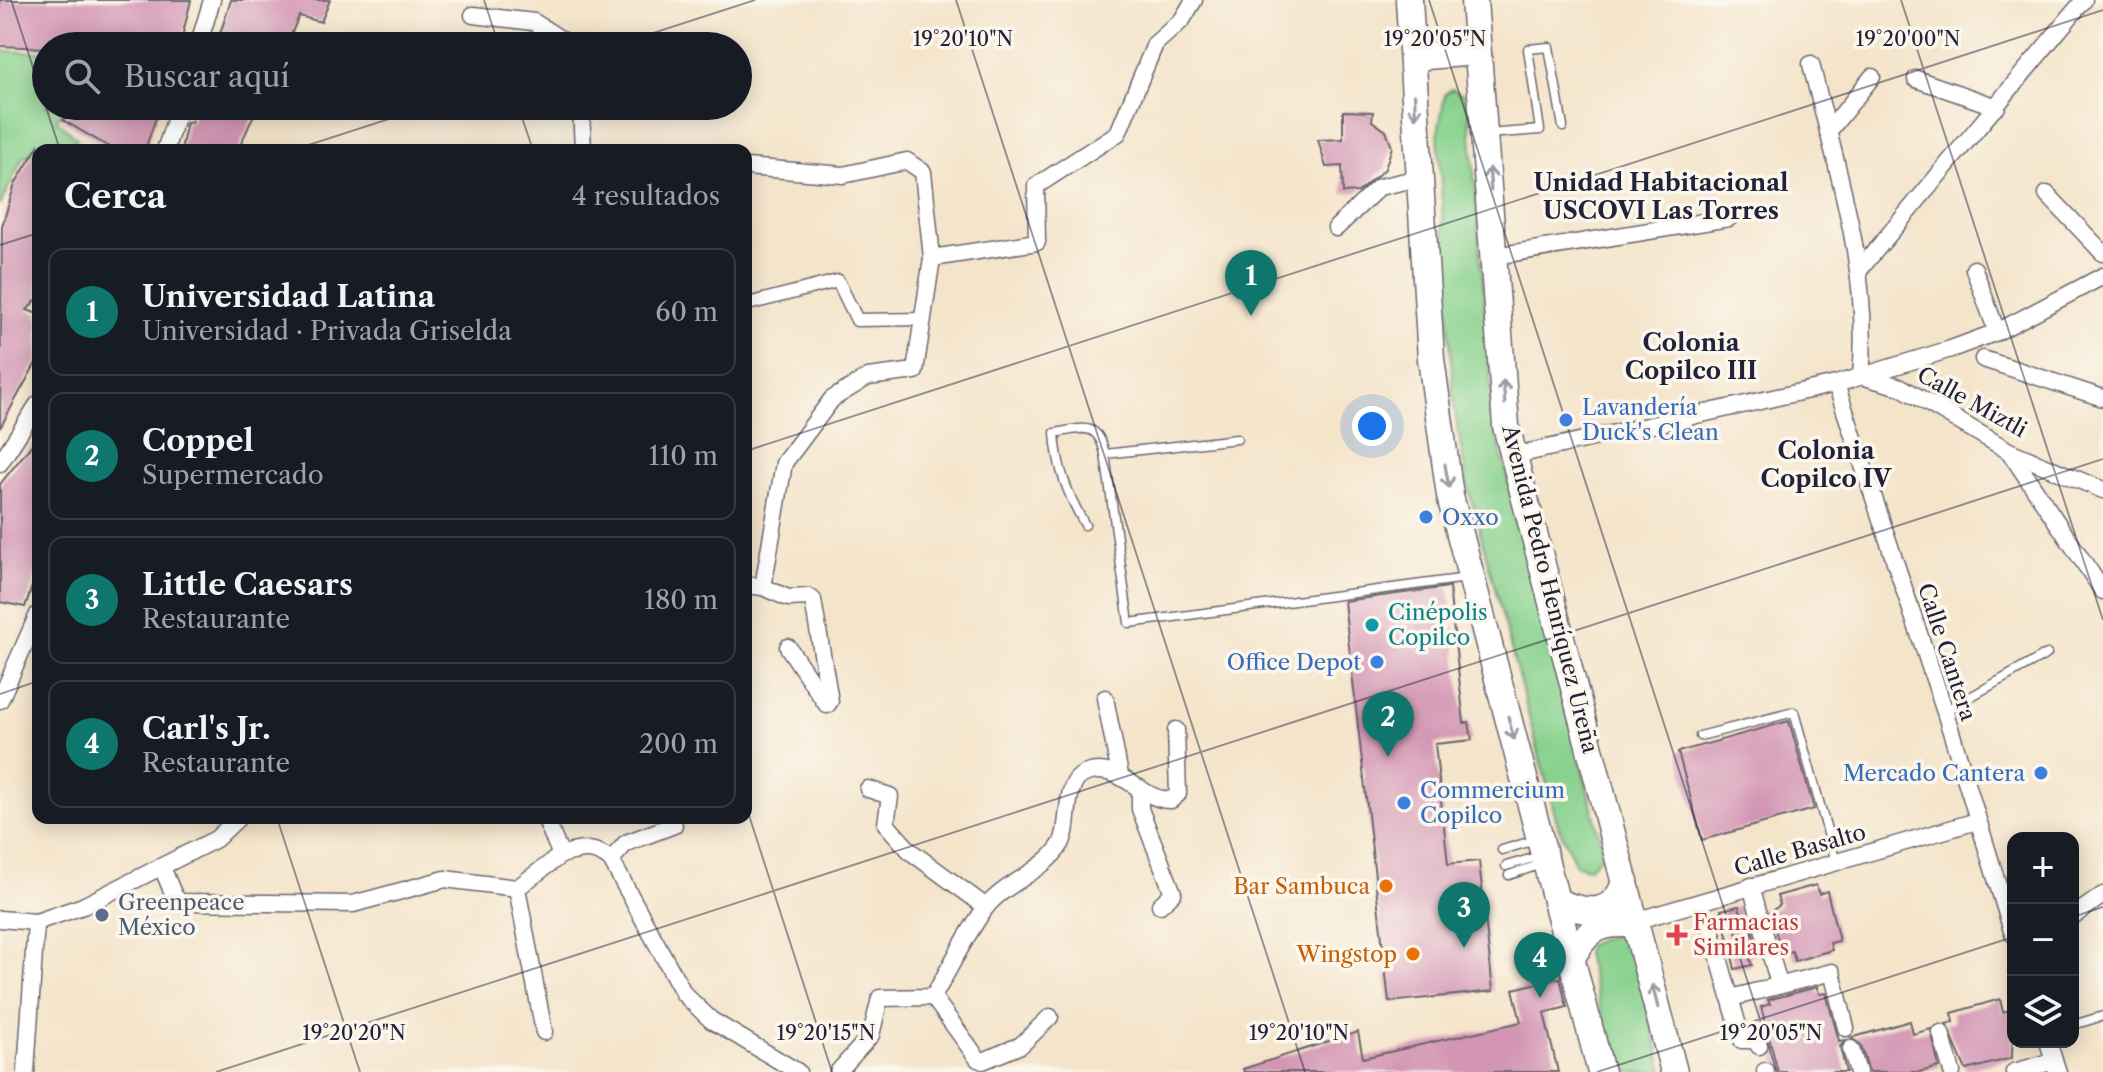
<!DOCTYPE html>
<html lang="es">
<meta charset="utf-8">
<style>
body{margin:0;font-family:"Libre Caslon Text",serif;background:#20242c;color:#f1f3f6}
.controls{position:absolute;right:24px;bottom:24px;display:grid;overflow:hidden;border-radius:16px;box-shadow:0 4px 20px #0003}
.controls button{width:72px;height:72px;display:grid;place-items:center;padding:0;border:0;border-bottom:2px solid #363941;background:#171b24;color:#f1f3f6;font:40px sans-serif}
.you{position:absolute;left:1372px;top:426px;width:28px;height:28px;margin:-20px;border:6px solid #fff;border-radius:50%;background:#1a73e8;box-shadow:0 0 0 12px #1a73e833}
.badge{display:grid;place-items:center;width:52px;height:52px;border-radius:50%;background:#0f766e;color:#fff;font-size:26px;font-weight:700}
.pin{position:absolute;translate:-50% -66px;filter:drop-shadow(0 2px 4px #0008)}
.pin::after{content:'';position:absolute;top:42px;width:28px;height:24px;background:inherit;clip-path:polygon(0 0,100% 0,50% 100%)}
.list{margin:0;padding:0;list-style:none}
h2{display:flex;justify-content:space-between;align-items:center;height:104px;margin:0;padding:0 32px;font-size:34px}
h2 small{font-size:26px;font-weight:400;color:#9ea1a6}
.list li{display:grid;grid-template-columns:52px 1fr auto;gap:24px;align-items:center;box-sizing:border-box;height:128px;margin:0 16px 16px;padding:0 16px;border:2px solid #363941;border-radius:16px}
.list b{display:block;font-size:30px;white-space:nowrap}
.list p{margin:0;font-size:26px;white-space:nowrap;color:#9ea1a6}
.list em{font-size:26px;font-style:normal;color:#9ea1a6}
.icon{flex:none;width:44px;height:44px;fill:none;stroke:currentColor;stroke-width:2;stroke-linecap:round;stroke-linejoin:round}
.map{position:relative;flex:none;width:2103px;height:1072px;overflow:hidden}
.search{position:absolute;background:#171b24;box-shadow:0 4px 20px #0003;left:32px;top:32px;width:720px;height:88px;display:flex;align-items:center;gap:20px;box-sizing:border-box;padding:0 28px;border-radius:44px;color:#9ea1a6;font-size:30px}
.panel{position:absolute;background:#171b24;box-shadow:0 4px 20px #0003;left:32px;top:144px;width:720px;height:680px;border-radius:16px}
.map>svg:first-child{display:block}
</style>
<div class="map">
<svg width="2103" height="1072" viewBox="0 0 2103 1072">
<rect width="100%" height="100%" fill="#fbf7ec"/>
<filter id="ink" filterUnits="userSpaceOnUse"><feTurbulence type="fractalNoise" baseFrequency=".0125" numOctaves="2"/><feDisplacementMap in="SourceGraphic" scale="16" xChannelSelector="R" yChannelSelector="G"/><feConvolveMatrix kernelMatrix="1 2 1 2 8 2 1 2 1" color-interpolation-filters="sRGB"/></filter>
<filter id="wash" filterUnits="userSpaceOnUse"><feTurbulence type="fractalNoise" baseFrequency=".006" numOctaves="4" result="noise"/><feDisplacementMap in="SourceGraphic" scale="32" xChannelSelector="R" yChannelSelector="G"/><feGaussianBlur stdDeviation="1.8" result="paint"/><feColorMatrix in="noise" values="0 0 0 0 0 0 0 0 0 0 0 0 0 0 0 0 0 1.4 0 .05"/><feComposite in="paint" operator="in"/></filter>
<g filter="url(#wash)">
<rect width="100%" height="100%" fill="#f4e4ca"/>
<g fill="#87d18d" stroke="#547a64" stroke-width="2">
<path d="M0 51 46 52V106H70L56 120 78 139 23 157 0 206Z"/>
<path d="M1452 89 1463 95 1469 110 1494 426 1604 854 1588 868 1576 865 1558 826 1467 483 1454 407 1438 133 1445 94Z"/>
<path d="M1619 932 1629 938 1664 1072H1617L1586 954 1588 945Z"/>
</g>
<g id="blocks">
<g fill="#d395b4">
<path d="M0 0H191L180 46 46 48 0 46Z"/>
<path d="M231 0H330L321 22 299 16 286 46H216Z"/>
<path d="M78 106H160L145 150H114L63 120Z"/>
<path d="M196 106H258L238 150H181L187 122 191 123Z"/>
<path d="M1343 111 1373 112 1372 121 1386 131 1392 147 1385 169 1358 192 1343 193 1342 166 1326 167 1318 140 1343 139Z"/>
<path d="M38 146V298L27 310 38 314V359L0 428 2 226 15 184Z"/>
<path d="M38 437V569L25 607 0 602V484Z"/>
<path d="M1449 587 1464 723 1469 722 1472 740 1435 744 1448 864 1479 861 1493 991 1389 1002 1344 601Z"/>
<path d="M1789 721 1814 809 1702 840 1678 752Z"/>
<path d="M1816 885 1819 894 1827 891 1839 941 1830 943 1832 950 1795 961 1792 951 1784 953 1781 949 1770 912 1780 905 1777 896Z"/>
<path d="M1739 906 1742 918 1748 917 1759 954 1749 956 1752 965 1735 969 1721 910Z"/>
<path d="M1560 978 1567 1007 1544 1013 1558 1072H1244L1243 1069 1358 1032 1363 1058 1521 1022 1513 989Z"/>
<path d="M1817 987 1819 994 1826 993 1839 1041 1846 1040 1840 1047 1846 1072H1778L1761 1007 1770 1004 1768 1000Z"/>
<path d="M2000 999 2003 1012 2010 1010 2013 1022 2012 1058 1966 1070 1946 1024 1954 1022 1952 1013Z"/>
<path d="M1910 1021 1913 1034 1931 1029 1939 1067 1919 1072H1869L1861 1045 1851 1038Z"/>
</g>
</g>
</g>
<g filter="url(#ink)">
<use href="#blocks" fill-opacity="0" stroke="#6c666d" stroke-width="2"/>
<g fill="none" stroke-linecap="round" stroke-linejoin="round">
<g stroke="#6c666d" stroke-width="11">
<g id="service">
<path d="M1487 134 1540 130 1528 49 1549 47 1563 127"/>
<path d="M1237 439 1105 454 1129 623 1467 578"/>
<path d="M1085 525C1068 495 1057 468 1055 433 1083 428 1098 421 1105 454"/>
<path d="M1945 711 2047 654"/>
<path d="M1700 736 1794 712 1836 862"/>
<path d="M1502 850 1535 840"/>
<path d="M1506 866 1540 856"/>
<path d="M1509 875 1542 864"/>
<path d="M1535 968 1566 960"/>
<path d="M2073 1025 2103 1016"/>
</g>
</g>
<g stroke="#6c666d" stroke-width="15">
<path id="pedestrian" d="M748 304 838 281 857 320 923 319"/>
</g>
<g stroke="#6c666d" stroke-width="19">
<g id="minor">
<path d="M473 15 534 22 571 46"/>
<path d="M198 46 212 0"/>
<path d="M1811 64C1836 167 1871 269 1861 376L1901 387 2009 451 2103 490"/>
<path d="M1916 79 1997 107"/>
<path d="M581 106 583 150"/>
<path d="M1828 132 1872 77"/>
<path d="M165 150 180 106"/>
<path d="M746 167 843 175 907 161 923 172 932 258"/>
<path d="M2047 194 2103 253"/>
<path d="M1336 228 1379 187 1419 178"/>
<path d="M1495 256 1729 218"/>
<path d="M1861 268 2084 0"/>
<path d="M1974 269 1997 332"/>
<path d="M1983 359 2103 398"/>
<path d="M1836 384 1945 712 2013 934"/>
<path d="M2009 451 2103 591"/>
<path d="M1512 456 1836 384 1951 349 1997 332 2103 276"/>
<path d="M0 463 38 404"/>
<path d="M746 585 763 587 784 463 832 399 868 377 915 371 932 258 1037 242 1036 186 1118 133 1155 44 1182 20 1194 0"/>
<path d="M763 587 788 598 809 597 813 600 830 701 827 705 788 647"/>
<path d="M1105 698 1120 775"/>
<path d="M0 700 38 614"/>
<path d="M1140 788V809L1173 893 1160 905"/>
<path d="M868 789 890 796 886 824 910 851 986 907"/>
<path d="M545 818 561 855C581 849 594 846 611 860L684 994 711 1020 798 1072"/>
<path d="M611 860 626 843 674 825"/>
<path d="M162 867 174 896 180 902 353 904 445 879 517 888 561 855"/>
<path d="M1751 886 1779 984"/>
<path d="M517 888 544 1032"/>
<path d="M2073 916 2103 895"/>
<path d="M0 919 36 922 83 906 216 839 238 818"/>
<path d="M1635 921 1977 821"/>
<path d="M1710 926 1742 1040H1755L1759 1046"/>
<path d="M933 997 978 1059 983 1061 1021 1045 1050 1017"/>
<path d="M1731 998 1832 972 1846 1028"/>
<path d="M1941 1033 1952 1072"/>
<path d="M2048 1042 2058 1072"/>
<path d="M1851 1049 1858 1072"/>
<path d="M1765 1071 1766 1072"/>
<path d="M26 1072 36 922"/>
<path d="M838 1072 871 1035 880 998 933 997C950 968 966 934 986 907 1006 882 1045 871 1061 844 1072 825 1061 781 1087 773 1121 762 1141 801 1171 800L1178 794 1176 730"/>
<path d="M2014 1072 2054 1061"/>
</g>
</g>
<g stroke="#6c666d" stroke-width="29">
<g id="primary">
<path d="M1409 0 1431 359 1450 496 1601 1072"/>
<path d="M1474 0 1506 426 1674 1072"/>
<path d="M1413 57 1477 52"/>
<path d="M1556 901C1585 914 1615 918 1625 881"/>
<path d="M1571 959C1585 934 1595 923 1624 924"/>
</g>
</g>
<use href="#service" stroke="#fff" stroke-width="8"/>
<use href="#pedestrian" stroke="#fff" stroke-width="12"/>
<use href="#minor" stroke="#fff" stroke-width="16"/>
<use href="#primary" stroke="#fff" stroke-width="26"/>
</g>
<defs><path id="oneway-shaft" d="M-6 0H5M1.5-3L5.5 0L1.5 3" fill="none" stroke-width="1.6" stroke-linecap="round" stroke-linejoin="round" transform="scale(2)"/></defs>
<g stroke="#9c9ca7">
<use href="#oneway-shaft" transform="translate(1415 106) rotate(88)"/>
<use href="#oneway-shaft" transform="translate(1490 179) rotate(-94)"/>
<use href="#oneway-shaft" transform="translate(1504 392) rotate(-94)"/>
<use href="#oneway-shaft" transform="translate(1447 476) rotate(80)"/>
<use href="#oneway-shaft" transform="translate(1511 728) rotate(75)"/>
<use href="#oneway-shaft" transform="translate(1655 996) rotate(-104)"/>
</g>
</g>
<path fill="none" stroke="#22223b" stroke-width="2" stroke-opacity="0.45" d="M11 0 60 150M484 0 499 46M956 0 1305 1072M1429 0 1777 1072M1901 0 2103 620M613 46 755 0M518 106 533 150M293 150 429 106M0 245 38 233M746 451 2103 10M0 694 38 681M746 806 832 1072M277 818 360 1072M2073 917 2103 907M216 1072 2103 459M1597 1072 2013 937"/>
<g fill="#3f7fe0" stroke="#fbf7ec" stroke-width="3">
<circle cx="1566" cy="420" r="8"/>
<circle cx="1426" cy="517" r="8"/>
<circle cx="1377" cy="662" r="8"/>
<circle cx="2041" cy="773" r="8"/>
<circle cx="1404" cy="803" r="8"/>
</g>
<circle fill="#0f9aa8" stroke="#fbf7ec" stroke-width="3" cx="1372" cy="625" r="8"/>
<g fill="#e8710a" stroke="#fbf7ec" stroke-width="3">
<circle cx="1386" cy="886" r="8"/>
<circle cx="1413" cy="954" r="8"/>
</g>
<circle fill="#5c6f8a" stroke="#fbf7ec" stroke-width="3" cx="102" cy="915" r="8"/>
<path fill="#e0444e" stroke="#fbf7ec" stroke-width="3" d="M1673 923h8v8h8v8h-8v8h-8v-8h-8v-8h8z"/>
<g text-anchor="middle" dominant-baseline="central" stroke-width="7" stroke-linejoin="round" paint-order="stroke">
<g font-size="22" fill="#22223b" stroke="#fbf7ec">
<text transform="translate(1972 402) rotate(29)">Calle Miztli</text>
<text transform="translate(1550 589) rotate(76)">Avenida Pedro Henríquez Ureña</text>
<text transform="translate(1947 652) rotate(72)">Calle Cantera</text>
<text transform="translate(1800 850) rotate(-16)">Calle Basalto</text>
</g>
<g font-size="22" fill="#366cbe" stroke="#fbf7ec" text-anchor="start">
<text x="1582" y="407">Lavandería<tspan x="1582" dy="25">Duck's Clean</tspan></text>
<text x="1442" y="517">Oxxo</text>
<text x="1361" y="662" text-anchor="end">Office Depot</text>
<text x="2025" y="773" text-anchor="end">Mercado Cantera</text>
<text x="1420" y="790">Commercium<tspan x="1420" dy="25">Copilco</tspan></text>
</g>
<g font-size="22" fill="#0d838f" stroke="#fbf7ec" text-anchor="start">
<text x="1388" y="612">Cinépolis<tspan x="1388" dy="25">Copilco</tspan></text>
</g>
<g font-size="22" fill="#c56008" stroke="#fbf7ec" text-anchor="end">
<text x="1370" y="886">Bar Sambuca</text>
<text x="1397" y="954">Wingstop</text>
</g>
<g font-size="22" fill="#4e5e75" stroke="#fbf7ec" text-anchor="start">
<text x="118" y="902">Greenpeace<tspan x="118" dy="25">México</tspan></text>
</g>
<g font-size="22" fill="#be3a42" stroke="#fbf7ec" text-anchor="start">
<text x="1693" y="922">Farmacias<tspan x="1693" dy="25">Similares</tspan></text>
</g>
<g font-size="24" font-weight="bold" fill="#22223b" stroke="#fbf7ec">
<text x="1661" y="182">Unidad Habitacional<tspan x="1661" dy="28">USCOVI Las Torres</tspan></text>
<text x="1691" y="342">Colonia<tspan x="1691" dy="28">Copilco III</tspan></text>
<text x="1826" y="450">Colonia<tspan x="1826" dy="28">Copilco IV</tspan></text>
</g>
</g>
<g font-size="20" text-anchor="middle" fill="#22223b" stroke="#fbf7ec" stroke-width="7" stroke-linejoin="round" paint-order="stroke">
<text x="963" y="46">19°20'10"N</text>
<text x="1435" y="46">19°20'05"N</text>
<text x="1908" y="46">19°20'00"N</text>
<text x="354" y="1040">19°20'20"N</text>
<text x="826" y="1040">19°20'15"N</text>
<text x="1299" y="1040">19°20'10"N</text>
<text x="1771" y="1040">19°20'05"N</text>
</g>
</svg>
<div class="controls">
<button>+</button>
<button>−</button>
<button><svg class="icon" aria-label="layers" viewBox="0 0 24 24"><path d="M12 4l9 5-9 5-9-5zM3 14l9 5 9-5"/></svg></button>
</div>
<div class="you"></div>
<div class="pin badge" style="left:1251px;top:316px">1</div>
<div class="pin badge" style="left:1388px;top:757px">2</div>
<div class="pin badge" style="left:1464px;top:948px">3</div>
<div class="pin badge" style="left:1540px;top:998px">4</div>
<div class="search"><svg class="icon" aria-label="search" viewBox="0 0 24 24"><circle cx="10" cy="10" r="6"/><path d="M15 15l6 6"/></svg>Buscar aquí</div>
<section class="panel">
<h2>Cerca<small>4 resultados</small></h2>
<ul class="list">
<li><span class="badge">1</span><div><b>Universidad Latina</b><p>Universidad · Privada Griselda</p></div><em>60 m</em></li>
<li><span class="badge">2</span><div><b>Coppel</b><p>Supermercado</p></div><em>110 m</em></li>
<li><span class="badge">3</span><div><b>Little Caesars</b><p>Restaurante</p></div><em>180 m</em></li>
<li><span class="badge">4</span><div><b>Carl's Jr.</b><p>Restaurante</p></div><em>200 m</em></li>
</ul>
</section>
</div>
